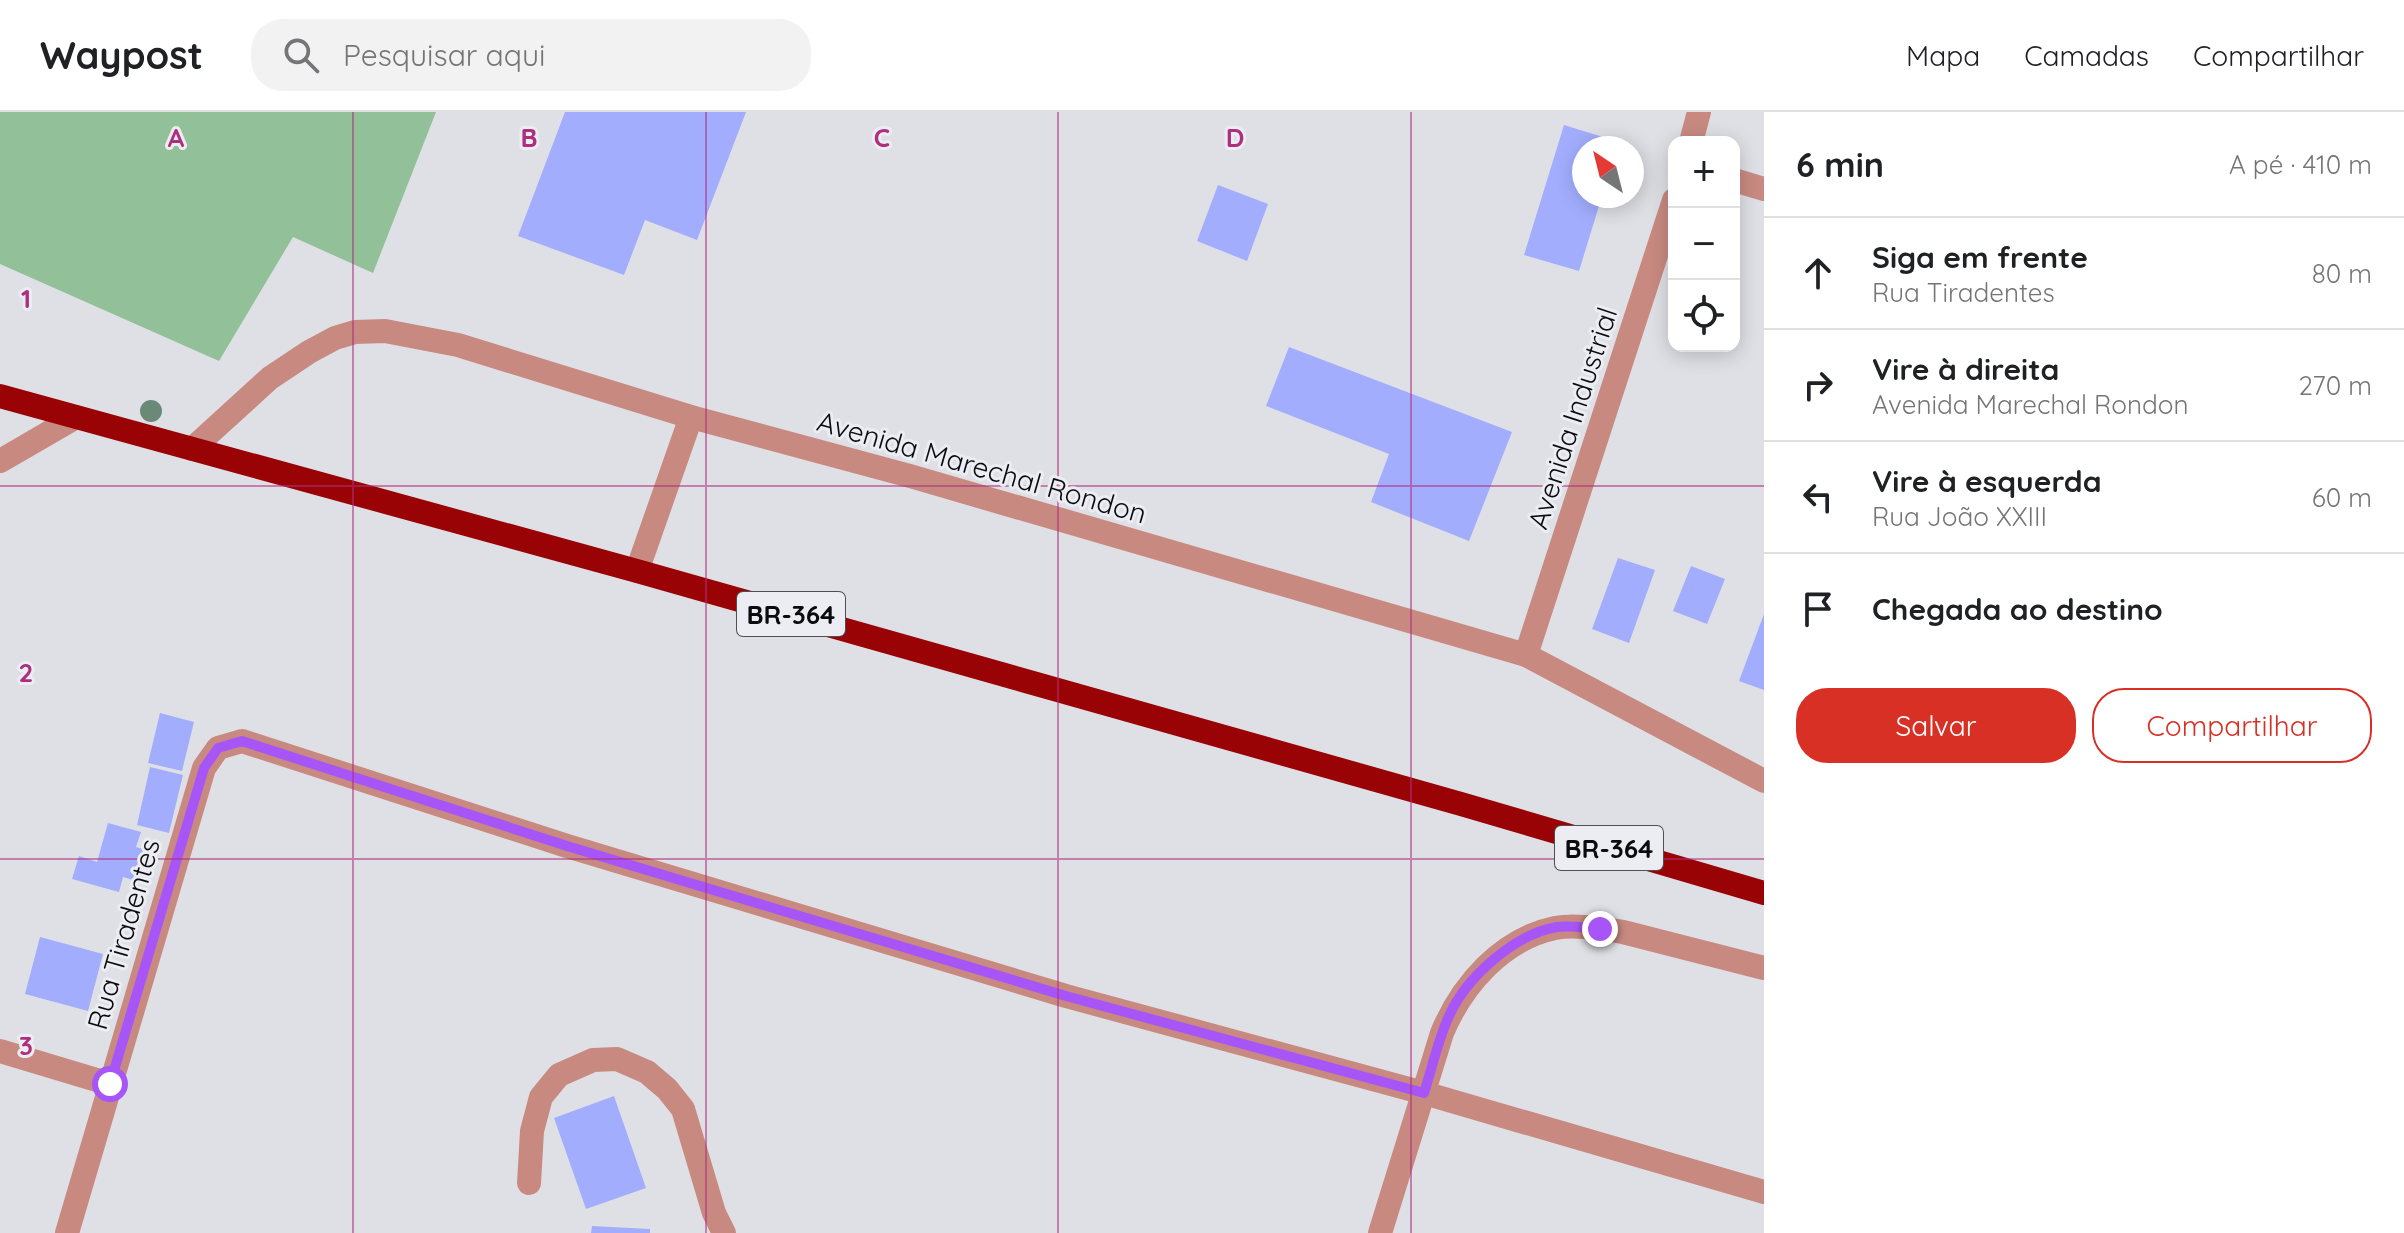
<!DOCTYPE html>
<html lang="pt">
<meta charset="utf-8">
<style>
body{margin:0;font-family:Quicksand,sans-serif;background:#f2f2f2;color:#202124}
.controls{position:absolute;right:24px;top:24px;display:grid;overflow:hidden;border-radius:16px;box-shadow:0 4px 20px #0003}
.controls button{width:72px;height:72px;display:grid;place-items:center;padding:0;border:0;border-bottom:2px solid #e0e0e0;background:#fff;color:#202124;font:40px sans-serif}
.compass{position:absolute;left:1572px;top:24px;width:72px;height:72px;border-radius:50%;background:#fff;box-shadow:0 4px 20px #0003;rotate:325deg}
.stop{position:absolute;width:24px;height:24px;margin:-18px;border:6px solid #a855f7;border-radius:50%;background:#fff}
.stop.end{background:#a855f7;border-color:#fff;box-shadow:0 2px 8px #0008}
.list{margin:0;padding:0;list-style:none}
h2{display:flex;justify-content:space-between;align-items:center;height:104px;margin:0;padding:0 32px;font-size:34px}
h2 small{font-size:26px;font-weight:400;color:#757577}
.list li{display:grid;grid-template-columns:52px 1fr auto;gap:24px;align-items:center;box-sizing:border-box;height:112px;padding:0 32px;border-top:2px solid #e0e0e0}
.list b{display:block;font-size:30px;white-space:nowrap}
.list p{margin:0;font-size:26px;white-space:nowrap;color:#757577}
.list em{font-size:26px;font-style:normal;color:#757577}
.actions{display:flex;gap:16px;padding:24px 32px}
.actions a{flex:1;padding:18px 0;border:2px solid #d93025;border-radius:32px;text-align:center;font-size:28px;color:#d93025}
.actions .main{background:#d93025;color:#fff}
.icon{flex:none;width:44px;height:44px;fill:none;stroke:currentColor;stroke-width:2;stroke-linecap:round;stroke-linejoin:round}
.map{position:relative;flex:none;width:1764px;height:1121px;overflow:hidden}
header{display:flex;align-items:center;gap:48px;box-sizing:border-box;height:112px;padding:0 40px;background:#fff;border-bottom:2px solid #e0e0e0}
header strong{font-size:38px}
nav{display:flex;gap:44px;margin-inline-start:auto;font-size:28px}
.search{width:560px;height:72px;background:#f2f2f2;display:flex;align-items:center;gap:20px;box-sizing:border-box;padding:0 28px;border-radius:32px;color:#757577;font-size:30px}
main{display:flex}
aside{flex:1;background:#fff}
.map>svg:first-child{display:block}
</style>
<header>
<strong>Waypost</strong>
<div class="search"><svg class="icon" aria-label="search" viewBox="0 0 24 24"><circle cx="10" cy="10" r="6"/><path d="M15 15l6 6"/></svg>Pesquisar aqui</div>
<nav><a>Mapa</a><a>Camadas</a><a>Compartilhar</a></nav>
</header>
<main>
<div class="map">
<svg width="1764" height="1121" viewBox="0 0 1764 1121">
<rect width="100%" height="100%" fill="#dfe0e5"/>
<path fill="#92c098" d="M0 0H436L373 161 293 125 219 249 0 152Z"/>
<g fill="#a2adfd">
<path d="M565 0H746L697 128 645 108 624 163 518 124Z"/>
<path d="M1564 13 1619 30 1617 36H1584V84H1602L1579 159 1524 143Z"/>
<path d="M1218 73 1268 92 1247 149 1197 129Z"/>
<path d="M1289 235 1512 320 1469 429 1371 390 1389 342 1266 294Z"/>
<path d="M1618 446 1655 458 1629 531 1592 517Z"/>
<path d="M1691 454 1725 467 1707 512 1673 499Z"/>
<path d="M1764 502V578L1739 569Z"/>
<path d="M160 601 194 610 182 659 148 651Z"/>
<path d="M150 655 183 663 169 721 137 713Z"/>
<path d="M108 711 141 720 136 735 149 739 140 770 123 765 119 780 72 767 79 744 97 750Z"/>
<path d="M40 825 103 842 88 899 25 882Z"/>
<path d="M614 984 646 1076 586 1097 554 1006Z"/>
<path d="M592 1114 650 1117V1121H591Z"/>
</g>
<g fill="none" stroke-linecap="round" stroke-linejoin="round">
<g stroke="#c88a80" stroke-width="24">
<path d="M1691 30 1699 0"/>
<path d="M1734 68 1764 77"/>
<path d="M192 337 270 266 309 240 335 226 355 220 385 219 458 233 691 305 910 364 1526 543 1764 669"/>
<path d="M0 349 76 305"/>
<path d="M637 459 691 305"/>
<path d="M1526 543 1674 88"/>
<path d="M0 939 110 972"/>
<path d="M529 1071 532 1019 541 985 559 963 593 948 617 947 647 960 667 977 683 997 714 1101 724 1121"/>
<path d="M67 1121 204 656 218 636 242 629 567 734 1066 884 1424 981 1764 1080"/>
<path d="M1380 1121 1442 921C1462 873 1502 827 1555 816 1576 812 1602 817 1623 820L1764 856"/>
</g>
<path stroke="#990305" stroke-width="24" d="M0 284 637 459 1461 692 1764 781"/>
</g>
<circle fill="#6a8976" cx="151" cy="299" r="11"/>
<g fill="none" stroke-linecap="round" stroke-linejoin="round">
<path stroke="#a855f7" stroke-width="10" d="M110 972 204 656 218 636 242 629 567 734 1066 884 1424 981C1432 956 1438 928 1449 904 1466 866 1514 822 1557 815 1570 813 1586 816 1600 817"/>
</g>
<path fill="none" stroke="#ad2f7e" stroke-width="2" stroke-opacity="0.55" d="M353 0V1121M706 0V1121M1058 0V1121M1411 0V1121M0 374H1764M0 747H1764"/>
<g text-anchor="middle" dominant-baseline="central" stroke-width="6" stroke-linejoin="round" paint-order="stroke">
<g fill="#ecedf2" stroke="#4e4f52" stroke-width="2">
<rect x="737" y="480" width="108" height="44" rx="6"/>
<rect x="1555" y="714" width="108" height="44" rx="6"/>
</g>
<g font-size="26" font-weight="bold" fill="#0b0b0d">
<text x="791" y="502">BR-364</text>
<text x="1609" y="736">BR-364</text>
</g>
<g font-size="28" fill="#0b0b0d" stroke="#ecedf2">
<text transform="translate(1572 306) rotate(-72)">Avenida Industrial</text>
<text transform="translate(982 355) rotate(16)">Avenida Marechal Rondon</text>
<text transform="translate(123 822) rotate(-74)">Rua Tiradentes</text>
</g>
</g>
<g font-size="26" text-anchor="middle" font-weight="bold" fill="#ad2f7e" stroke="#ecedf2" stroke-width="6" stroke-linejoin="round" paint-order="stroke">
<text x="176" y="35">A</text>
<text x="529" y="35">B</text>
<text x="882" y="35">C</text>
<text x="1235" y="35">D</text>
<text x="26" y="196">1</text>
<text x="26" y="570">2</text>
<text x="26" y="943">3</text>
</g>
</svg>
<div class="controls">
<button>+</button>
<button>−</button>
<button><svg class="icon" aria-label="locate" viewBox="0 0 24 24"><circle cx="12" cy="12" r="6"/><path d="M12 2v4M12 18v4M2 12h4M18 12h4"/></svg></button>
</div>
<svg class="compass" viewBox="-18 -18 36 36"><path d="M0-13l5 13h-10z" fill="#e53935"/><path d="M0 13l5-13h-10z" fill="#757577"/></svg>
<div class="stop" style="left:110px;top:972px"></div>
<div class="stop end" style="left:1600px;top:817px"></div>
</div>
<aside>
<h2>6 min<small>A pé · 410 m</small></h2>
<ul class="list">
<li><svg class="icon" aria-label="ahead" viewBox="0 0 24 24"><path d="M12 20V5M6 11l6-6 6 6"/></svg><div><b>Siga em frente</b><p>Rua Tiradentes</p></div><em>80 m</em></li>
<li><svg class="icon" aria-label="right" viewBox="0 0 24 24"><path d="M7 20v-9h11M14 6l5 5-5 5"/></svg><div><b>Vire à direita</b><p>Avenida Marechal Rondon</p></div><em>270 m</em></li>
<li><svg class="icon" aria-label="left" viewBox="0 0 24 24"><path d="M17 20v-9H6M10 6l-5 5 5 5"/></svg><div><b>Vire à esquerda</b><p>Rua João XXIII</p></div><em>60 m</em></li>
<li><svg class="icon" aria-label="arrive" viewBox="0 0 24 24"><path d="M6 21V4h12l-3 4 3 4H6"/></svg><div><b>Chegada ao destino</b></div></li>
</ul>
<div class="actions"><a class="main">Salvar</a><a>Compartilhar</a></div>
</aside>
</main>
